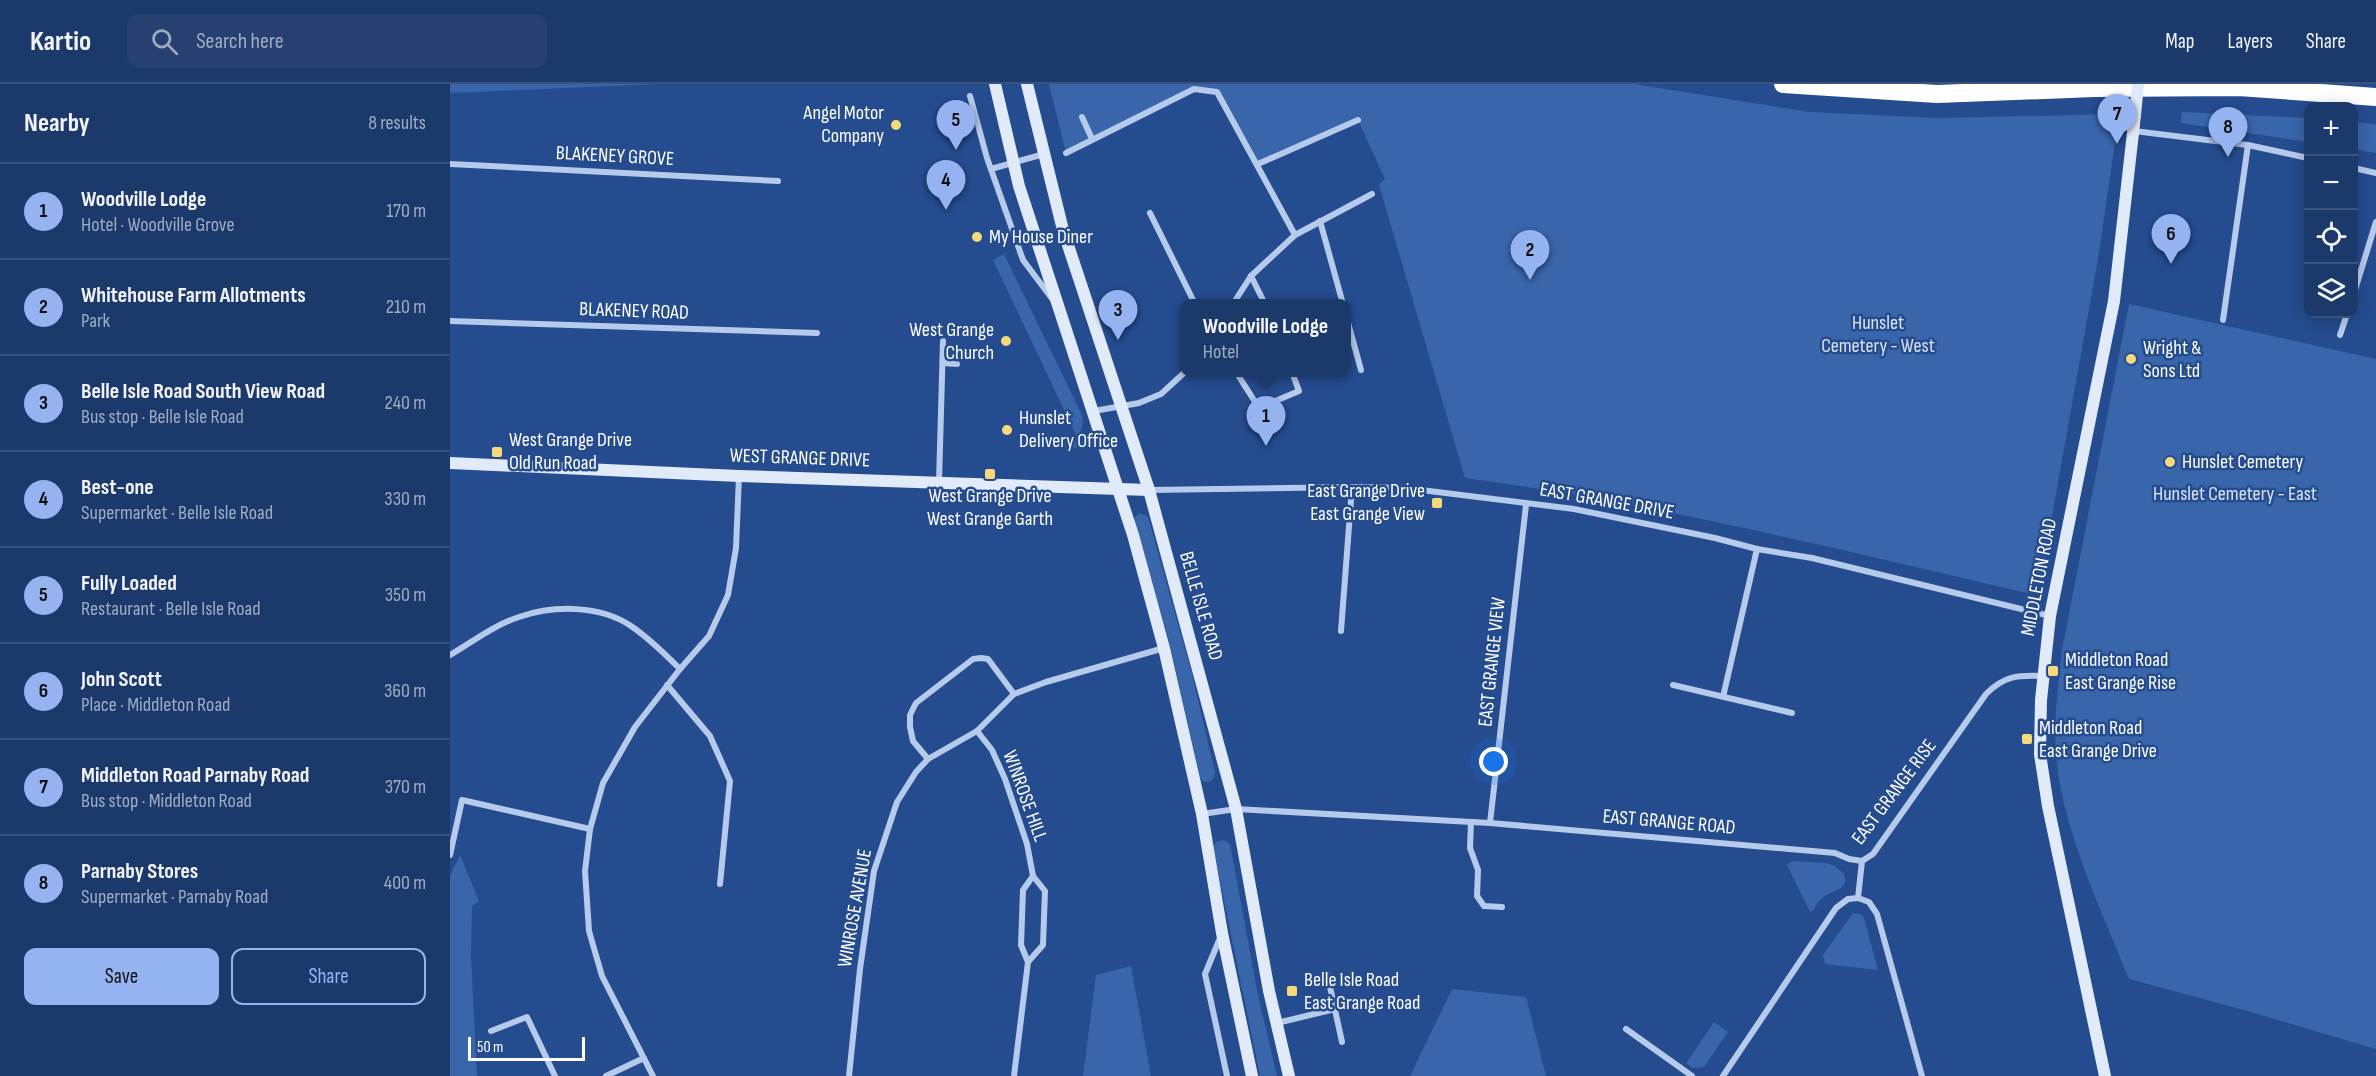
<!DOCTYPE html>
<meta charset="utf-8">
<style>
body{margin:0;font-family:"Sofia Sans Condensed",sans-serif;background:#254071;color:#f1f3f6}
.controls{position:absolute;right:18px;top:18px;display:grid;overflow:hidden;border-radius:12px;box-shadow:0 3px 15px #0003}
.controls button{width:54px;height:54px;display:grid;place-items:center;padding:0;border:0;border-bottom:2px solid #3a537e;background:#1c396b;color:#f1f3f6;font:30px sans-serif}
.scale{position:absolute;left:18px;bottom:15px;width:117px;box-sizing:border-box;padding-left:6px;border:3px solid #fff;border-top:0;font-size:16px;line-height:21px;white-space:nowrap;color:#fff;-webkit-text-stroke:4px #254c8f;paint-order:stroke}
.you{position:absolute;left:1044px;top:678px;width:21px;height:21px;margin:-15px;border:4px solid #fff;border-radius:50%;background:#1a73e8;box-shadow:0 0 0 9px #1a73e833}
.badge{display:grid;place-items:center;width:39px;height:39px;border-radius:50%;background:#95b2f1;color:#111;font-size:20px;font-weight:700}
.pin{position:absolute;translate:-50% -50px;filter:drop-shadow(0 2px 3px #0008)}
.pin::after{content:'';position:absolute;top:32px;width:21px;height:18px;background:inherit;clip-path:polygon(0 0,100% 0,50% 100%)}
.popup{position:absolute;left:730px;top:215px;width:171px;height:78px;box-sizing:border-box;display:grid;place-content:center;border-radius:12px;background:#1c396b;filter:drop-shadow(0 2px 4px #0005);font-size:20px;white-space:nowrap;color:#a0acc1}
.popup b{font-size:22px;color:#f1f3f6}
.popup::after{content:'';position:absolute;left:50%;top:100%;margin-left:-12px;border:12px solid transparent;border-top-color:#1c396b}
.list{margin:0;padding:0;list-style:none}
h2{display:flex;justify-content:space-between;align-items:center;height:78px;margin:0;padding:0 24px;font-size:26px}
h2 small{font-size:20px;font-weight:400;color:#a0acc1}
.list li{display:grid;grid-template-columns:39px 1fr auto;gap:18px;align-items:center;box-sizing:border-box;height:96px;padding:0 24px;border-top:2px solid #3a537e}
.list b{display:block;font-size:22px;white-space:nowrap}
.list p{margin:0;font-size:20px;white-space:nowrap;color:#a0acc1}
.list em{font-size:20px;font-style:normal;color:#a0acc1}
.actions{display:flex;gap:12px;padding:18px 24px}
.actions a{flex:1;padding:14px 0;border:2px solid #95b2f1;border-radius:12px;text-align:center;font-size:21px;color:#95b2f1}
.actions .main{background:#95b2f1;color:#111}
.icon{flex:none;width:33px;height:33px;fill:none;stroke:currentColor;stroke-width:2;stroke-linecap:round;stroke-linejoin:round}
.map{position:relative;flex:none;width:1926px;height:992px;overflow:hidden}
header{display:flex;align-items:center;gap:36px;box-sizing:border-box;height:84px;padding:0 30px;background:#1c396b;border-bottom:2px solid #3a537e}
header strong{font-size:28px}
nav{display:flex;gap:33px;margin-inline-start:auto;font-size:21px}
.search{width:420px;height:54px;background:#254071;display:flex;align-items:center;gap:15px;box-sizing:border-box;padding:0 21px;border-radius:12px;color:#a0acc1;font-size:22px}
main{display:flex}
aside{flex:1;background:#1c396b}
.map>svg:first-child{display:block}
</style>
<header>
<strong>Kartio</strong>
<div class="search"><svg class="icon" aria-label="search" viewBox="0 0 24 24"><circle cx="10" cy="10" r="6"/><path d="M15 15l6 6"/></svg>Search here</div>
<nav><a>Map</a><a>Layers</a><a>Share</a></nav>
</header>
<main>
<aside>
<h2>Nearby<small>8 results</small></h2>
<ul class="list">
<li><span class="badge">1</span><div><b>Woodville Lodge</b><p>Hotel · Woodville Grove</p></div><em>170 m</em></li>
<li><span class="badge">2</span><div><b>Whitehouse Farm Allotments</b><p>Park</p></div><em>210 m</em></li>
<li><span class="badge">3</span><div><b>Belle Isle Road South View Road</b><p>Bus stop · Belle Isle Road</p></div><em>240 m</em></li>
<li><span class="badge">4</span><div><b>Best-one</b><p>Supermarket · Belle Isle Road</p></div><em>330 m</em></li>
<li><span class="badge">5</span><div><b>Fully Loaded</b><p>Restaurant · Belle Isle Road</p></div><em>350 m</em></li>
<li><span class="badge">6</span><div><b>John Scott</b><p>Place · Middleton Road</p></div><em>360 m</em></li>
<li><span class="badge">7</span><div><b>Middleton Road Parnaby Road</b><p>Bus stop · Middleton Road</p></div><em>370 m</em></li>
<li><span class="badge">8</span><div><b>Parnaby Stores</b><p>Supermarket · Parnaby Road</p></div><em>400 m</em></li>
</ul>
<div class="actions"><a class="main">Save</a><a>Share</a></div>
</aside>
<div class="map">
<svg width="1926" height="992" viewBox="0 0 1926 992">
<rect width="100%" height="100%" fill="#254c8f"/>
<g fill="#3965ab">
<path d="M0 0H208L0 9Z"/>
<path d="M599 0H1184L1360 28 1487 34 1669 30 1649 169 1589 505 1577 509C1391 466 1205 419 1015 394L929 101 935 95 908 36 808 80 767 8 744 5 616 69Z"/>
<path d="M1732 28 1858 34V58L1731 39Z"/>
<path d="M1904 38 1926 40V69L1904 65Z"/>
<path d="M554 170 631 329 633 339 626 364 615 363 616 359 626 351 543 176Z"/>
<path d="M1679 220 1926 275V965L1794 926 1679 895C1652 828 1611 743 1606 670 1603 636 1609 600 1612 566Z"/>
<path d="M690 429 698 433 742 590 765 689 764 694 759 698 752 697 750 693 719 556 684 438 685 433Z"/>
<path d="M774 756 780 760 808 911 827 992H810L763 763 766 758Z"/>
<path d="M10 771 29 817 22 822 21 873 27 992H0V792Z"/>
<path d="M1342 777 1376 779 1385 782 1394 790C1399 806 1386 805 1375 812 1369 816 1366 822 1363 827L1360 828 1337 781Z"/>
<path d="M1403 829 1411 830 1414 834 1428 886 1375 880 1373 871Z"/>
<path d="M681 882 701 992H633L646 891Z"/>
<path d="M1002 905 1076 913 1096 992H960Z"/>
<path d="M1264 938 1278 948 1254 983 1243 984 1236 979Z"/>
</g>
<g fill="none" stroke-linecap="round" stroke-linejoin="round">
<g stroke="#b6caeb" stroke-width="6">
<path d="M520 12 537 74 573 176 603 216"/>
<path d="M632 33 642 55"/>
<path d="M1684 47 1798 61 1858 74"/>
<path d="M616 69 744 5 767 8 845 151"/>
<path d="M0 80 328 97"/>
<path d="M808 80 908 36"/>
<path d="M1904 84 1926 89"/>
<path d="M541 85 594 70"/>
<path d="M700 129 745 220"/>
<path d="M870 137 893 220"/>
<path d="M801 192 815 220"/>
<path d="M1904 209 1926 138"/>
<path d="M783 220 801 192 845 151 922 110"/>
<path d="M897 235 911 286"/>
<path d="M1773 236 1798 61"/>
<path d="M0 237 367 249"/>
<path d="M1890 251 1897 230"/>
<path d="M493 279 507 280"/>
<path d="M786 288 809 324 849 307 842 288"/>
<path d="M644 327 689 319 711 310 735 288"/>
<path d="M489 398 493 257"/>
<path d="M699 406 902 403 955 404 1124 425 1265 454 1307 465 1362 474 1600 532"/>
<path d="M891 547 902 403"/>
<path d="M0 571C22 558 44 541 69 533 104 521 150 521 181 542 199 554 215 570 230 585"/>
<path d="M217 601 260 652 280 697 270 800"/>
<path d="M1223 601 1342 629"/>
<path d="M1273 613 1307 465"/>
<path d="M527 647 542 666 555 695 577 760 583 792 595 807 593 861 578 878"/>
<path d="M478 675 463 657 460 643V631L466 619 523 575 531 574 538 575 564 610"/>
<path d="M752 730 786 725 1040 739 1385 769 1399 775 1412 777"/>
<path d="M1021 738 1020 764 1028 786 1027 812 1034 822 1052 823"/>
<path d="M1040 739 1076 421"/>
<path d="M0 771 12 716 140 745"/>
<path d="M1408 814 1419 818 1427 830 1472 992"/>
<path d="M770 854 755 890 777 992"/>
<path d="M877 889 892 958"/>
<path d="M827 939 885 925"/>
<path d="M1176 945 1242 992"/>
<path d="M41 947 77 933 105 992"/>
<path d="M156 992 194 974"/>
<path d="M203 992 152 892 139 847 135 787 140 745 153 699 185 643 230 585 259 552 278 511 286 464 289 392"/>
<path d="M399 992 410 885 424 787 447 718 466 688 478 675 527 647 564 610 596 598 714 564"/>
<path d="M564 992 578 878 571 861 573 806 583 792"/>
<path d="M1273 992 1386 824 1398 815 1408 814 1412 777 1423 770 1536 610C1554 592 1567 591 1592 592"/>
</g>
<g stroke="#e1eaf9" stroke-width="12">
<path d="M545 0 569 102 683 451 714 564 752 730 772 849 802 992"/>
<path d="M577 0 613 146 699 406 786 725 819 907 839 992"/>
<path d="M0 379 289 392 699 406"/>
<path d="M1655 992 1598 722 1590 670 1591 616 1600 532 1664 217 1685 31"/>
</g>
<path stroke="#fff" stroke-width="18" d="M1333 0 1487 10 1644 4 1789 3 1926 13"/>
<path stroke="#e1eaf9" stroke-width="12" d="M1685 31 1688 0"/>
</g>
<g fill="#f5d97a" stroke="#254c8f" stroke-width="2">
<circle cx="446" cy="41" r="6"/>
<circle cx="527" cy="153" r="6"/>
<circle cx="556" cy="257" r="6"/>
<circle cx="1681" cy="275" r="6"/>
<circle cx="557" cy="346" r="6"/>
<rect x="41" y="362" width="12" height="12" rx="3"/>
<circle cx="1720" cy="378" r="6"/>
<rect x="534" y="384" width="12" height="12" rx="3"/>
<rect x="981" y="413" width="12" height="12" rx="3"/>
<rect x="1597" y="581" width="12" height="12" rx="3"/>
<rect x="1571" y="649" width="12" height="12" rx="3"/>
<rect x="836" y="901" width="12" height="12" rx="3"/>
</g>
<g text-anchor="middle" dominant-baseline="central" stroke-width="5" stroke-linejoin="round" paint-order="stroke">
<g font-size="20" fill="#fff" stroke="#254c8f" text-anchor="start">
<text x="434" y="29" text-anchor="end">Angel Motor<tspan x="434" dy="23">Company</tspan></text>
<text x="539" y="153">My House Diner</text>
<text x="544" y="246" text-anchor="end">West Grange<tspan x="544" dy="23">Church</tspan></text>
<text x="1693" y="264">Wright &amp;<tspan x="1693" dy="23">Sons Ltd</tspan></text>
<text x="569" y="334">Hunslet<tspan x="569" dy="23">Delivery Office</tspan></text>
<text x="59" y="356">West Grange Drive<tspan x="59" dy="23">Old Run Road</tspan></text>
<text x="1732" y="378">Hunslet Cemetery</text>
<text x="975" y="407" text-anchor="end">East Grange Drive<tspan x="975" dy="23">East Grange View</tspan></text>
<text x="540" y="412" text-anchor="middle">West Grange Drive<tspan x="540" dy="23">West Grange Garth</tspan></text>
<text x="1615" y="576">Middleton Road<tspan x="1615" dy="23">East Grange Rise</tspan></text>
<text x="1589" y="644">Middleton Road<tspan x="1589" dy="23">East Grange Drive</tspan></text>
<text x="854" y="896">Belle Isle Road<tspan x="854" dy="23">East Grange Road</tspan></text>
</g>
<g font-size="20" fill="#fff" stroke="#254c8f">
<text transform="translate(165 72) rotate(3)">BLAKENEY GROVE</text>
<text transform="translate(184 227) rotate(2)">BLAKENEY ROAD</text>
<text transform="translate(350 374) rotate(2)">WEST GRANGE DRIVE</text>
<text transform="translate(1157 417) rotate(10)">EAST GRANGE DRIVE</text>
<text transform="translate(1589 493) rotate(-79)">MIDDLETON ROAD</text>
<text transform="translate(751 522) rotate(74)">BELLE ISLE ROAD</text>
<text transform="translate(1042 578) rotate(-84)">EAST GRANGE VIEW</text>
<text transform="translate(1444 708) rotate(-53)">EAST GRANGE RISE</text>
<text transform="translate(575 712) rotate(70)">WINROSE HILL</text>
<text transform="translate(1219 738) rotate(5)">EAST GRANGE ROAD</text>
<text transform="translate(405 824) rotate(-80)">WINROSE AVENUE</text>
</g>
<g font-size="20" fill="#dae6f8" stroke="#254c8f">
<text x="1428" y="239">Hunslet<tspan x="1428" dy="23">Cemetery - West</tspan></text>
<text x="1785" y="410">Hunslet Cemetery - East</text>
</g>
</g>
</svg>
<div class="controls">
<button>+</button>
<button>−</button>
<button><svg class="icon" aria-label="locate" viewBox="0 0 24 24"><circle cx="12" cy="12" r="6"/><path d="M12 2v4M12 18v4M2 12h4M18 12h4"/></svg></button>
<button><svg class="icon" aria-label="layers" viewBox="0 0 24 24"><path d="M12 4l9 5-9 5-9-5zM3 14l9 5 9-5"/></svg></button>
</div>
<div class="scale">50 m</div>
<div class="you"></div>
<div class="pin badge" style="left:816px;top:362px">1</div>
<div class="popup"><b>Woodville Lodge</b>Hotel</div>
<div class="pin badge" style="left:1080px;top:196px">2</div>
<div class="pin badge" style="left:668px;top:256px">3</div>
<div class="pin badge" style="left:496px;top:126px">4</div>
<div class="pin badge" style="left:506px;top:66px">5</div>
<div class="pin badge" style="left:1721px;top:180px">6</div>
<div class="pin badge" style="left:1667px;top:60px">7</div>
<div class="pin badge" style="left:1778px;top:73px">8</div>
</div>
</main>
